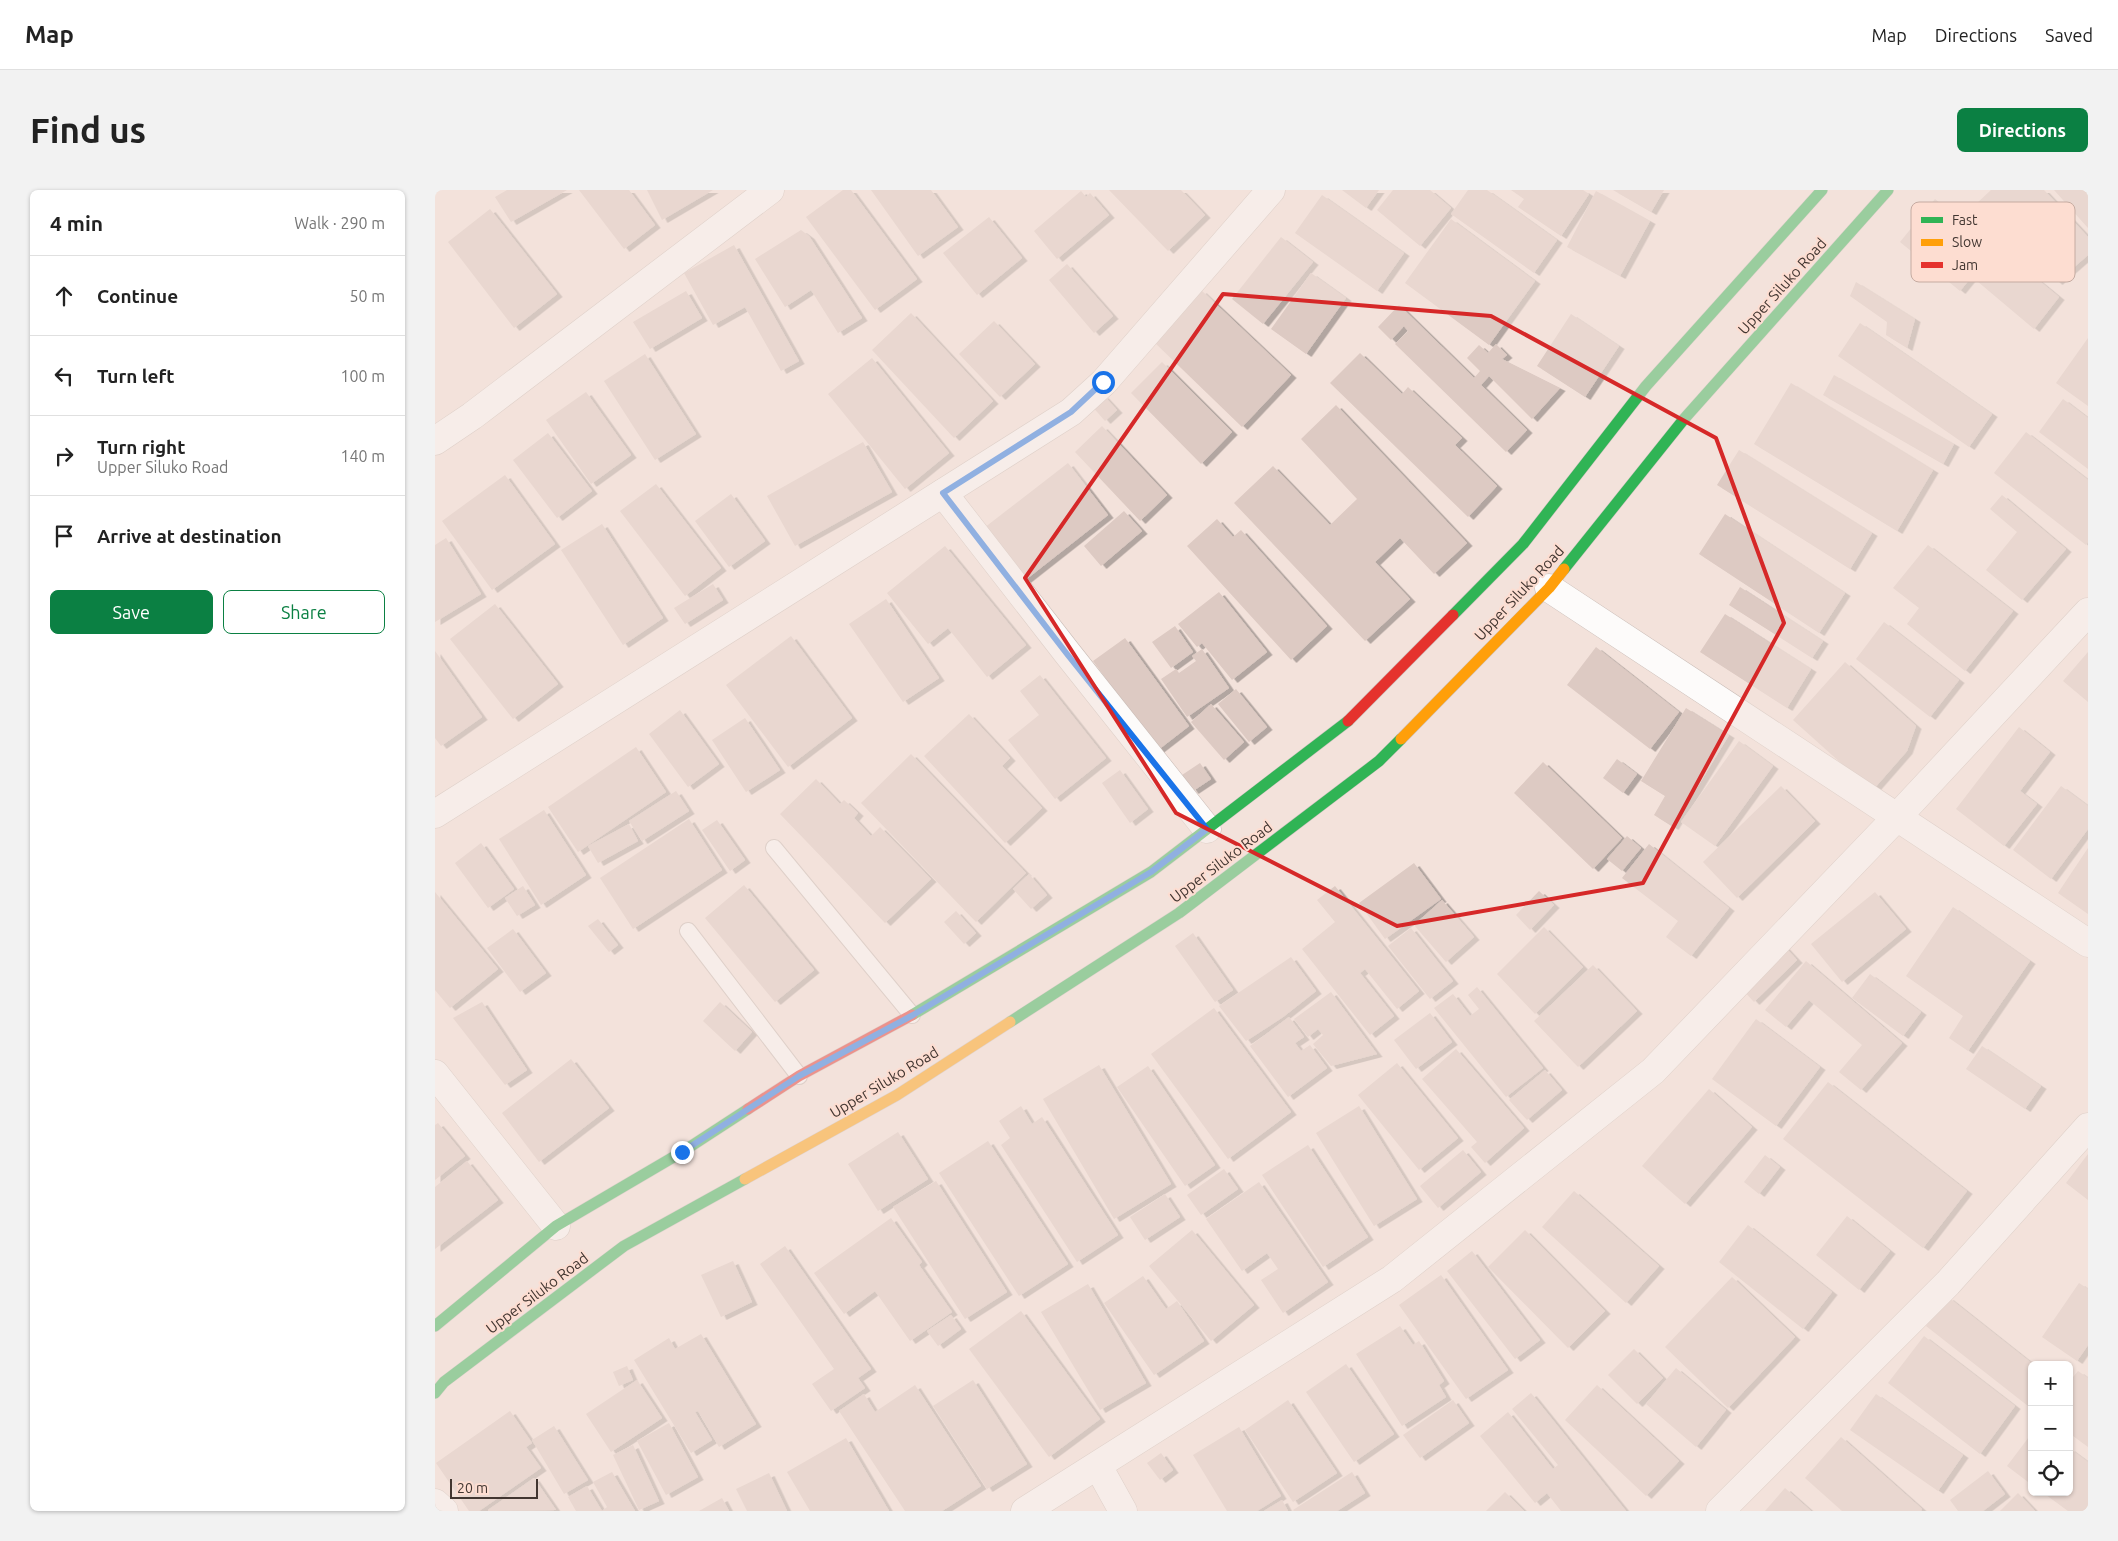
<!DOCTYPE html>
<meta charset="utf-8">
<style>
body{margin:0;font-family:Ubuntu,sans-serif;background:#f2f2f2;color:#222}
.controls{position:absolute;right:15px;bottom:15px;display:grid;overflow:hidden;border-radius:8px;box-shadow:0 1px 4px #0004}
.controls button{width:45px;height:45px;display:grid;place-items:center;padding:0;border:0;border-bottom:1px solid #e0e0e0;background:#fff;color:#222;font:25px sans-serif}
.scale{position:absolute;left:15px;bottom:12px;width:88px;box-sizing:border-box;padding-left:5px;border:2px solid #423631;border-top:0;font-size:14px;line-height:18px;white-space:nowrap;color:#423631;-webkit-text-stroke:4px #fdddd1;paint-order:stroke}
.stop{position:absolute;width:15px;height:15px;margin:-11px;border:4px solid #1a73e8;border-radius:50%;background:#fff}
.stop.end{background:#1a73e8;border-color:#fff;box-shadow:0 1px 5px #0008}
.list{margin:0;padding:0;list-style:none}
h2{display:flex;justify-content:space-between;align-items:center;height:65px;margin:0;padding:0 20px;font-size:21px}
h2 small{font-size:16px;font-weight:400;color:#767676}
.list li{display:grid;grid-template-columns:32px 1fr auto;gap:15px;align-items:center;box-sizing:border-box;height:80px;padding:0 20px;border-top:1px solid #e0e0e0}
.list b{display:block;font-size:19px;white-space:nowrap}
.list p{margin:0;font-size:16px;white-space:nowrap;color:#767676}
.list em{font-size:16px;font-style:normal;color:#767676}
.actions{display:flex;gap:10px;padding:15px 20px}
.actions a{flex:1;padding:11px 0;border:1px solid #0b8043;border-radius:8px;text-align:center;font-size:18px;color:#0b8043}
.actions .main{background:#0b8043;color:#fff}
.icon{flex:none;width:28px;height:28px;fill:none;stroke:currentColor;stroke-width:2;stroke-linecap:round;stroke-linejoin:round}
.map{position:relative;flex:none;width:1653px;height:1321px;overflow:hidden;border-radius:8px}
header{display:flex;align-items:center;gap:30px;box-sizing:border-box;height:70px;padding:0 25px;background:#fff;border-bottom:1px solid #e0e0e0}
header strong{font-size:24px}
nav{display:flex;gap:28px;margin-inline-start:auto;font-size:18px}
.intro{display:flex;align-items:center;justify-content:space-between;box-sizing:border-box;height:120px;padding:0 30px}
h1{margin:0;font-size:35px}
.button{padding:12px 22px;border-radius:8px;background:#0b8043;color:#fff;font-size:18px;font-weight:700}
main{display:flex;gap:30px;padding:0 30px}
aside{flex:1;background:#fff;border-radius:8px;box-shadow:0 1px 4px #0004}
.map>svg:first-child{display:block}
</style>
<header>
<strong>Map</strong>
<nav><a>Map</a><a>Directions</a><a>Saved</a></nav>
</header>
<div class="intro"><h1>Find us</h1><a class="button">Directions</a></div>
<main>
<aside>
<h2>4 min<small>Walk · 290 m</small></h2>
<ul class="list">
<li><svg class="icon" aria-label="ahead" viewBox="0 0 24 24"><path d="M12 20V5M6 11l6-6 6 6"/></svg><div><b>Continue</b></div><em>50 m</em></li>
<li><svg class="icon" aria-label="left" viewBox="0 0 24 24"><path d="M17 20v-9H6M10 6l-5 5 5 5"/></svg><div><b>Turn left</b></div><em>100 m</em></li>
<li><svg class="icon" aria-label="right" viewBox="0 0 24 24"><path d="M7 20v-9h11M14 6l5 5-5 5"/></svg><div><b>Turn right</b><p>Upper Siluko Road</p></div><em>140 m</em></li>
<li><svg class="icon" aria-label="arrive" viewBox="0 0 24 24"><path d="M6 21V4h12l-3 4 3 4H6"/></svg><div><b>Arrive at destination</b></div></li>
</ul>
<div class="actions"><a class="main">Save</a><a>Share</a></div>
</aside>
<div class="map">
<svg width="1653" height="1321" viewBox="0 0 1653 1321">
<defs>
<filter id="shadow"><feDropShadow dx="5.5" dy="3" stdDeviation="0" flood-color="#0004"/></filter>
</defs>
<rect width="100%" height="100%" fill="#f3e2db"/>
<g fill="#ddcac3" filter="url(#shadow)">
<path d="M72 0H132L76 32 60 7Z"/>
<path d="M144 0H194L220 35 189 59Z"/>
<path d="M212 0H278L227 30Z"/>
<path d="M408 0H416L482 89 440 120 371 27Z"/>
<path d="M436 0H496L523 37 483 66Z"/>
<path d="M674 0H746L770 25 733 61Z"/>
<path d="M907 0H944L931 18Z"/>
<path d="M958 0H995L1016 18 985 56 942 20Z"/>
<path d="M1033 0H1052L1122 50 1099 83 1016 24Z"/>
<path d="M1076 0H1148L1154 4 1126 46 1083 17 1089 9Z"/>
<path d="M1178 0H1229L1216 22Z"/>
<path d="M1556 0H1609L1653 47V65L1622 92 1541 14Z"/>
<path d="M1619 0H1653V38Z"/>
<path d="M646 1 651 7 655 3 674 25 622 69 599 41Z"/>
<path d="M1161 1 1215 31 1185 86 1132 57Z"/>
<path d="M887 5 969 63 942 101 860 43Z"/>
<path d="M1500 9 1560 58 1525 101 1465 52Z"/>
<path d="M55 19 122 104 79 138 13 52Z"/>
<path d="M554 27 587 68 542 105 508 63Z"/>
<path d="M1016 29 1100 91 1054 155 970 93Z"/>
<path d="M366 40 374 46 427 128 403 143 376 100 350 117 320 69Z"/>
<path d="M846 47 878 72 828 134 797 109Z"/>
<path d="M299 55 364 171 346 181 310 117 278 135 249 83Z"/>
<path d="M1567 60 1624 107 1599 139 1542 91Z"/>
<path d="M632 74 678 126 659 143 614 90Z"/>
<path d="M876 83 911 108 871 164 836 139Z"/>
<path d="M1421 92 1480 129 1472 158 1451 145 1452 132 1415 106Z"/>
<path d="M766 100 856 185 807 237 718 151Z"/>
<path d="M251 101 267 128 215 159 198 132Z"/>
<path d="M964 115 1039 188 1045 181 1032 168 1044 155 1053 163 1061 154 1072 165 1067 169 1125 198 1097 229 1054 186 1046 195 1092 240 1071 262 960 154 973 141 969 136 956 150 943 137Z"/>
<path d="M476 123 558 211 519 248 437 160Z"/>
<path d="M1136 124 1184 156 1150 207 1102 176Z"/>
<path d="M559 131 600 174 565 207 524 164Z"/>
<path d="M1425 133 1557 224 1534 257 1403 166Z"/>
<path d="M1653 148V216L1621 193Z"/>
<path d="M925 163 967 204 973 197 1027 248 1020 255 1062 296 1033 327 895 193Z"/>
<path d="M210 164 261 244 220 270 169 191Z"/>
<path d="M437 168 514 263 470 299 393 204Z"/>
<path d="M727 172 797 242 766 274 696 203Z"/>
<path d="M1399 185 1519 254 1508 274 1388 205Z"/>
<path d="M1356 193 1498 280 1462 341 1319 254Z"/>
<path d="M151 202 196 265 156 294 111 230Z"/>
<path d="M668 205 682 220 670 231 656 215Z"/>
<path d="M1628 209 1653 228V279L1604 242Z"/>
<path d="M901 215 1032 353 999 384 965 348 940 372 975 409 930 451 799 313 838 276 895 335 922 309 866 249Z"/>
<path d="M667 236 732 305 705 331 640 262Z"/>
<path d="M1591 242 1653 290V352L1651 355 1559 283Z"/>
<path d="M113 243 157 301 122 328 78 270Z"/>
<path d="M428 252 457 302 360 356 332 306Z"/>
<path d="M1304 260 1437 343 1415 379 1282 295Z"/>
<path d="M633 273 673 325 589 391 549 338Z"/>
<path d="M70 285 120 354 57 400 7 331Z"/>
<path d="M221 294 286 378 250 406 185 321Z"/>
<path d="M296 304 330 351 294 377 260 331Z"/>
<path d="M1567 305 1631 359 1587 410 1551 380 1582 342 1555 319Z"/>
<path d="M689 321 707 341 666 376 649 356Z"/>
<path d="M1290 324 1410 403 1384 443 1264 364Z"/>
<path d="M782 329 798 347 806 340 892 436 856 470 752 356Z"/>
<path d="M167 334 228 428 188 455 126 360Z"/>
<path d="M11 348 46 404 0 432V355Z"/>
<path d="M1493 355 1578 421 1530 481 1472 434 1484 418 1458 398Z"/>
<path d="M510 356 591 455 552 487 513 438 493 454 452 403Z"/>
<path d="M278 394 288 410 250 434 239 418Z"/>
<path d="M1305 397 1388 451 1377 468 1294 415Z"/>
<path d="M784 402 832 462 797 490 767 453 762 457 743 434Z"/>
<path d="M451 409 504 488 468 512 414 434Z"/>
<path d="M60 414 123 494 78 529 15 449Z"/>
<path d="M1290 424 1376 479 1352 518 1265 462Z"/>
<path d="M1449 432 1524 490 1495 527 1421 469Z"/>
<path d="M740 436 758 462 736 478 717 452Z"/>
<path d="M356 446 417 528 353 577 291 495Z"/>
<path d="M690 448 754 536 723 560 658 471Z"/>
<path d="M1161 457 1244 522 1215 559 1132 495Z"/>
<path d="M767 459 794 498 752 527 726 489 741 479 744 483 761 471 757 466Z"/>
<path d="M0 461 47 527 6 556 0 548Z"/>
<path d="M1653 462V512L1628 491Z"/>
<path d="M1410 472 1481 536 1472 561 1437 601 1358 530Z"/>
<path d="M605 485 671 568 620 609 573 550 604 525 585 501Z"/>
<path d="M801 499 832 537 814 552 783 514Z"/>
<path d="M776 514 809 552 789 570 756 532Z"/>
<path d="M1251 518 1294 545 1238 637 1219 625 1230 606 1206 591Z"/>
<path d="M245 520 284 574 253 597 214 544Z"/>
<path d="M534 524 575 568 567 576 607 618 570 653 489 566Z"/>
<path d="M310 528 345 580 311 602 277 550Z"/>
<path d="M1584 537 1615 562 1585 601 1602 614 1569 656 1521 619Z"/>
<path d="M1304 551 1338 576 1280 656 1246 632Z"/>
<path d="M201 557 231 602 143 662 113 617Z"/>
<path d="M476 564 591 683 541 732 426 613Z"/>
<path d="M1182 569 1202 584 1188 603 1168 588Z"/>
<path d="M1108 572 1187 648 1158 679 1079 603Z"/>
<path d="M765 573 776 589 758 601 747 585Z"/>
<path d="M685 580 713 619 695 633 667 593Z"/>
<path d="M381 589 405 614 409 610 423 623 419 628 436 646 445 637 496 689 450 733 345 624Z"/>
<path d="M1346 596 1380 631 1302 708 1268 672Z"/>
<path d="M1626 596 1653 616V639L1616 689 1578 660Z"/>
<path d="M241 601 254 621 207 651 194 631Z"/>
<path d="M109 620 151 685 106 715 64 649Z"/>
<path d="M254 629 287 680 198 739 165 688Z"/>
<path d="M282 630 310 670 295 681 267 640Z"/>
<path d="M194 634 203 651 163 673 153 656Z"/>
<path d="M1192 646 1206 658 1187 681 1172 669Z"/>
<path d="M46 653 79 699 53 718 20 673Z"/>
<path d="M1214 654 1294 718 1256 766 1231 747 1243 731 1187 688Z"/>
<path d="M1653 658V724L1623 703Z"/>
<path d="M979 673 1006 709 950 749 924 713Z"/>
<path d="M594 684 612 705 596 719 578 699Z"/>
<path d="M309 695 379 780 340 812 270 728Z"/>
<path d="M88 696 100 715 82 726 70 708Z"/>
<path d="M900 696 984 801 962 819 930 779 925 783 959 826 935 845 867 759 900 732 882 710Z"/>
<path d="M1104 701 1119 715 1095 740 1081 725Z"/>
<path d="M0 702 63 779 15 818 0 800Z"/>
<path d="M1440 702 1471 739 1407 792 1376 754Z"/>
<path d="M1007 710 1039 747 1011 772 979 735Z"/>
<path d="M1518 717 1595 771 1533 861 1514 848 1528 826 1471 786Z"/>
<path d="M521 721 541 743 529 754 509 732Z"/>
<path d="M163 729 183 755 174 762 153 736Z"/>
<path d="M1109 737 1148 777 1100 824 1062 784Z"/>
<path d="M976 738 1018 791 995 809 953 756Z"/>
<path d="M78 739 111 783 85 802 52 758Z"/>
<path d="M758 743 798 800 780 812 740 756Z"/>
<path d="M1349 756 1362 770 1319 812 1306 798Z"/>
<path d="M856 767 881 801 848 827 811 851 784 816Z"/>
<path d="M1371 771 1467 853 1426 900 1404 882 1427 855 1374 810 1351 837 1330 820Z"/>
<path d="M1158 775 1202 821 1143 877 1099 831Z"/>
<path d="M1435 784 1486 822 1468 846 1417 808Z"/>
<path d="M1042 797 1108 878 1071 907 999 818 1018 804 1035 826 1044 819 1033 805Z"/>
<path d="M896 802 942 864 896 876 878 854 888 845 883 839 873 847 859 829Z"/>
<path d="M47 812 92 880 70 895 18 828Z"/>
<path d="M285 812 317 842 300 861 268 831Z"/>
<path d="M779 818 856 922 793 969 716 864Z"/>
<path d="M995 823 1017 852 981 879 959 850Z"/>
<path d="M854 827 869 847 860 853 866 861 875 855 892 878 853 907 815 856Z"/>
<path d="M1321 829 1385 877 1341 936 1277 889Z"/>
<path d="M1547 856 1606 896 1590 919 1531 879Z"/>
<path d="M1021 859 1089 938 1050 973 1036 957 1042 952 987 889Z"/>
<path d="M136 869 174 918 104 972 67 923Z"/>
<path d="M962 873 1023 948 984 980 923 905Z"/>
<path d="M664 875 736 994 679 1029 608 909Z"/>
<path d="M713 876 780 975 750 996 682 897Z"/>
<path d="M1110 880 1127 900 1092 930 1074 910Z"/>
<path d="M1393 892 1532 1001 1488 1058 1348 949Z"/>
<path d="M1274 899 1317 937 1250 1014 1207 976Z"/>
<path d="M586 916 597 934 607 927 683 1045 642 1072 566 955 575 948 564 931Z"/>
<path d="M924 916 982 1009 939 1036 881 943Z"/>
<path d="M3 933 30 966 0 990V935Z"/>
<path d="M463 942 493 989 443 1021 413 974Z"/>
<path d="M553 951 633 1074 584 1106 504 983Z"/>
<path d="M873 955 933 1047 888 1077 827 985Z"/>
<path d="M1028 960 1046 982 1003 1018 985 996Z"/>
<path d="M1653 964V1010L1631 993Z"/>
<path d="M1330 965 1345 977 1324 1004 1309 992Z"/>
<path d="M32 971 63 1010 0 1059V997Z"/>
<path d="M789 979 803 999 766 1025 752 1005Z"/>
<path d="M501 991 572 1102 530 1129 458 1017Z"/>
<path d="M824 992 893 1092 848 1123 826 1090 843 1079 832 1063 807 1081 771 1029Z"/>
<path d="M1139 1001 1224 1076 1191 1113 1107 1037Z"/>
<path d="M730 1004 745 1027 710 1050 695 1027Z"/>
<path d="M1412 1026 1455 1061 1424 1100 1381 1065Z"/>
<path d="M456 1028 487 1072 484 1075 517 1122 475 1151 440 1101 409 1124 379 1083Z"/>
<path d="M1313 1035 1397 1102 1368 1139 1284 1072Z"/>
<path d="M757 1040 819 1115 776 1151 714 1076Z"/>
<path d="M1090 1040 1170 1121 1133 1158 1053 1077Z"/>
<path d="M350 1056 436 1179 423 1188 430 1198 396 1221 377 1194 399 1179 325 1074Z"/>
<path d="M1037 1061 1105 1150 1080 1169 1012 1081Z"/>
<path d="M298 1071 317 1112 286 1127 266 1085Z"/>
<path d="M1006 1085 1073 1180 1031 1209 964 1115Z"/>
<path d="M708 1086 731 1119 742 1111 769 1151 719 1185 669 1113Z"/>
<path d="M1297 1087 1360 1147 1293 1218 1230 1157Z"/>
<path d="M1644 1093 1653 1099V1155L1642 1171 1607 1147Z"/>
<path d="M653 1094 711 1193 665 1220 606 1122Z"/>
<path d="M1513 1107 1599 1175H1597V1211L1593 1216 1491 1136Z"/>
<path d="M586 1121 665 1229 614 1267 534 1159Z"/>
<path d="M516 1125 526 1139 503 1156 492 1141Z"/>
<path d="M965 1136 978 1155 984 1151 1009 1191 1004 1195 1011 1207 967 1236 921 1164Z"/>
<path d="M266 1144 321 1234 284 1257 263 1221 260 1222 277 1250 256 1263 199 1170 234 1148 240 1159Z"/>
<path d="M1489 1146 1580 1216 1545 1264 1453 1193Z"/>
<path d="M1199 1159 1228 1188 1202 1214 1173 1185Z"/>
<path d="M911 1174 959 1244 919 1272 871 1202Z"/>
<path d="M192 1176 198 1190 184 1196 178 1182Z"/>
<path d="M1241 1178 1291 1220 1261 1257 1211 1214Z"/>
<path d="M1643 1181 1653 1188V1257L1634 1243V1192Z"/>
<path d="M202 1190 227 1228 176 1262 151 1224Z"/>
<path d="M538 1190 592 1274 552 1299 498 1216Z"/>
<path d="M480 1195 546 1296 507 1321H470L404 1221 429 1204 440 1222Z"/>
<path d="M1162 1195 1244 1271 1211 1306 1130 1230Z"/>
<path d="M1096 1203 1191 1321H1126L1112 1303 1100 1313 1045 1246 1073 1222 1118 1279 1123 1275 1077 1219Z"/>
<path d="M1441 1204 1528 1265 1503 1301 1415 1240Z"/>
<path d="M853 1210 902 1283 858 1312 810 1240Z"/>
<path d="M1018 1210 1034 1233 985 1268 968 1245Z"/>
<path d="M75 1221 97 1253 91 1257 106 1278 44 1321H34L1 1273Z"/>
<path d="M234 1233 263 1287 231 1305 202 1251Z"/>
<path d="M119 1236 153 1290 129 1304 97 1250Z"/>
<path d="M804 1237 846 1306 822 1321H792L758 1265Z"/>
<path d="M1597 1243V1295L1572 1276Z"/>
<path d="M1406 1247 1487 1319 1486 1321H1407L1370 1288Z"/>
<path d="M411 1248 454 1321H375L352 1282Z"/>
<path d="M198 1255 224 1311 204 1320 178 1265Z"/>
<path d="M1634 1258 1653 1272V1321H1633L1607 1302H1634Z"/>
<path d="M726 1263 738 1280 725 1290 712 1273Z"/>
<path d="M1553 1281 1570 1304 1548 1321H1523L1515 1310Z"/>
<path d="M177 1282 200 1321H141L133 1307 152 1296 167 1321 172 1317 158 1292Z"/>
<path d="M917 1282 930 1303 902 1321H859L858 1320Z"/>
<path d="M334 1283 352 1321H312L301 1299Z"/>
<path d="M99 1288 121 1320 53 1321V1320Z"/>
<path d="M1350 1298 1376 1321H1330Z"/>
<path d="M1070 1302 1089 1321H1051Z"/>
<path d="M1583 1303 1600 1321H1565Z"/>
<path d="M287 1308 294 1321H264Z"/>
<path d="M847 1310 853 1321H829Z"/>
</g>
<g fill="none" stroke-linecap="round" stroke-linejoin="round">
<g stroke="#c7bab4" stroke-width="18">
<g id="lane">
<path d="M339 658 477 825"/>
<path d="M253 741 364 886"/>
</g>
</g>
<g stroke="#c7bab4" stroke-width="29">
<g id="street">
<path d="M0 251 37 226 335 0"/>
<path d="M508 303 633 464 772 639"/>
<path d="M1114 398 1653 753"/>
<path d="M0 624 636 222 669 192 836 0"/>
<path d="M0 884 121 1036"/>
<path d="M663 1276 688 1321"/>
<path d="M0 1313 9 1321"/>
<path d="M590 1321 957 1089 1218 881 1463 626 1653 422"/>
<path d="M1285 1321 1513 1093 1653 937"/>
</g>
</g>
<g stroke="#cac1be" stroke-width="12">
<g id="fast">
<path d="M1129 379 1249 229 1453 0"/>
<path d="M1018 425 1088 354 1211 196 1387 0"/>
<path d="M477 825 716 682 913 531"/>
<path d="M575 832 744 723 944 571 966 549"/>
<path d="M0 1136 121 1036 247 962 313 919"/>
<path d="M0 1203 9 1192 189 1056 310 989"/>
</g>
</g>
<g stroke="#cac1be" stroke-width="12">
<g id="slow">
<path d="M966 549 1114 398 1129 379"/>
<path d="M310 989 462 905 575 832"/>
</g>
</g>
<g stroke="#cac1be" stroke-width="12">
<g id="jam">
<path d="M913 531 1018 425"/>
<path d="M313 919 364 886 477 825"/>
</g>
</g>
<use href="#lane" stroke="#fdfbfa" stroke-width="16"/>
<use href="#street" stroke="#fdfbfa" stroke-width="28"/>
<use href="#fast" stroke="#30b455" stroke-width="11"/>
<use href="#slow" stroke="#ff9f0a" stroke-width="11"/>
<use href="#jam" stroke="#e5322d" stroke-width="11"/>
</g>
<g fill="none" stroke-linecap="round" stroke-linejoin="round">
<path stroke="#1a73e8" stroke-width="6" d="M247 962 364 886 478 825 716 682 772 639 632 464 508 303 636 222 668 192"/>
</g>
<path d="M0 0H1653V1321H0ZM788 104 1056 126 1281 248 1349 433 1208 693 962 736 741 623 590 388Z" fill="#f3e2db" fill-opacity=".55" fill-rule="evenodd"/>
<path fill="none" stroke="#d62828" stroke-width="4" stroke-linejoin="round" d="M788 104 1056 126 1281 248 1349 433 1208 693 962 736 741 623 590 388Z"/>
<g text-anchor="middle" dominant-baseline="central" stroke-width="4" stroke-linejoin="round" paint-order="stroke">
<g font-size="15" fill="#423631" stroke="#fdddd1">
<text transform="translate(1347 96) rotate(-48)">Upper Siluko Road</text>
<text transform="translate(1084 403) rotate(-47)">Upper Siluko Road</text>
<text transform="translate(786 672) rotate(-37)">Upper Siluko Road</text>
<text transform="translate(449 892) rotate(-31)">Upper Siluko Road</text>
<text transform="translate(102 1103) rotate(-37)">Upper Siluko Road</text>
</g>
</g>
<rect x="1476" y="12" width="164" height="80" rx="8" fill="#fdddd1" stroke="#c5aba1" stroke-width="1"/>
<rect x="1486" y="27" width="22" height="6" fill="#30b455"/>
<rect x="1486" y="49" width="22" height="7" fill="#ff9f0a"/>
<rect x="1486" y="72" width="22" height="6" fill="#e5322d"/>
<g font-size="14" fill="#423631">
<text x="1517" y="35">Fast</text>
<text x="1517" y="57">Slow</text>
<text x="1517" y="80">Jam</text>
</g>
</svg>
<div class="controls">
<button>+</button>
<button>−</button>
<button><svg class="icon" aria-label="locate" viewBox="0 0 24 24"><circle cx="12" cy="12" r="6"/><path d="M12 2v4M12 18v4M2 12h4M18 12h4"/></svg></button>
</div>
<div class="scale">20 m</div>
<div class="stop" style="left:668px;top:192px"></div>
<div class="stop end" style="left:247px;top:962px"></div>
</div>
</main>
